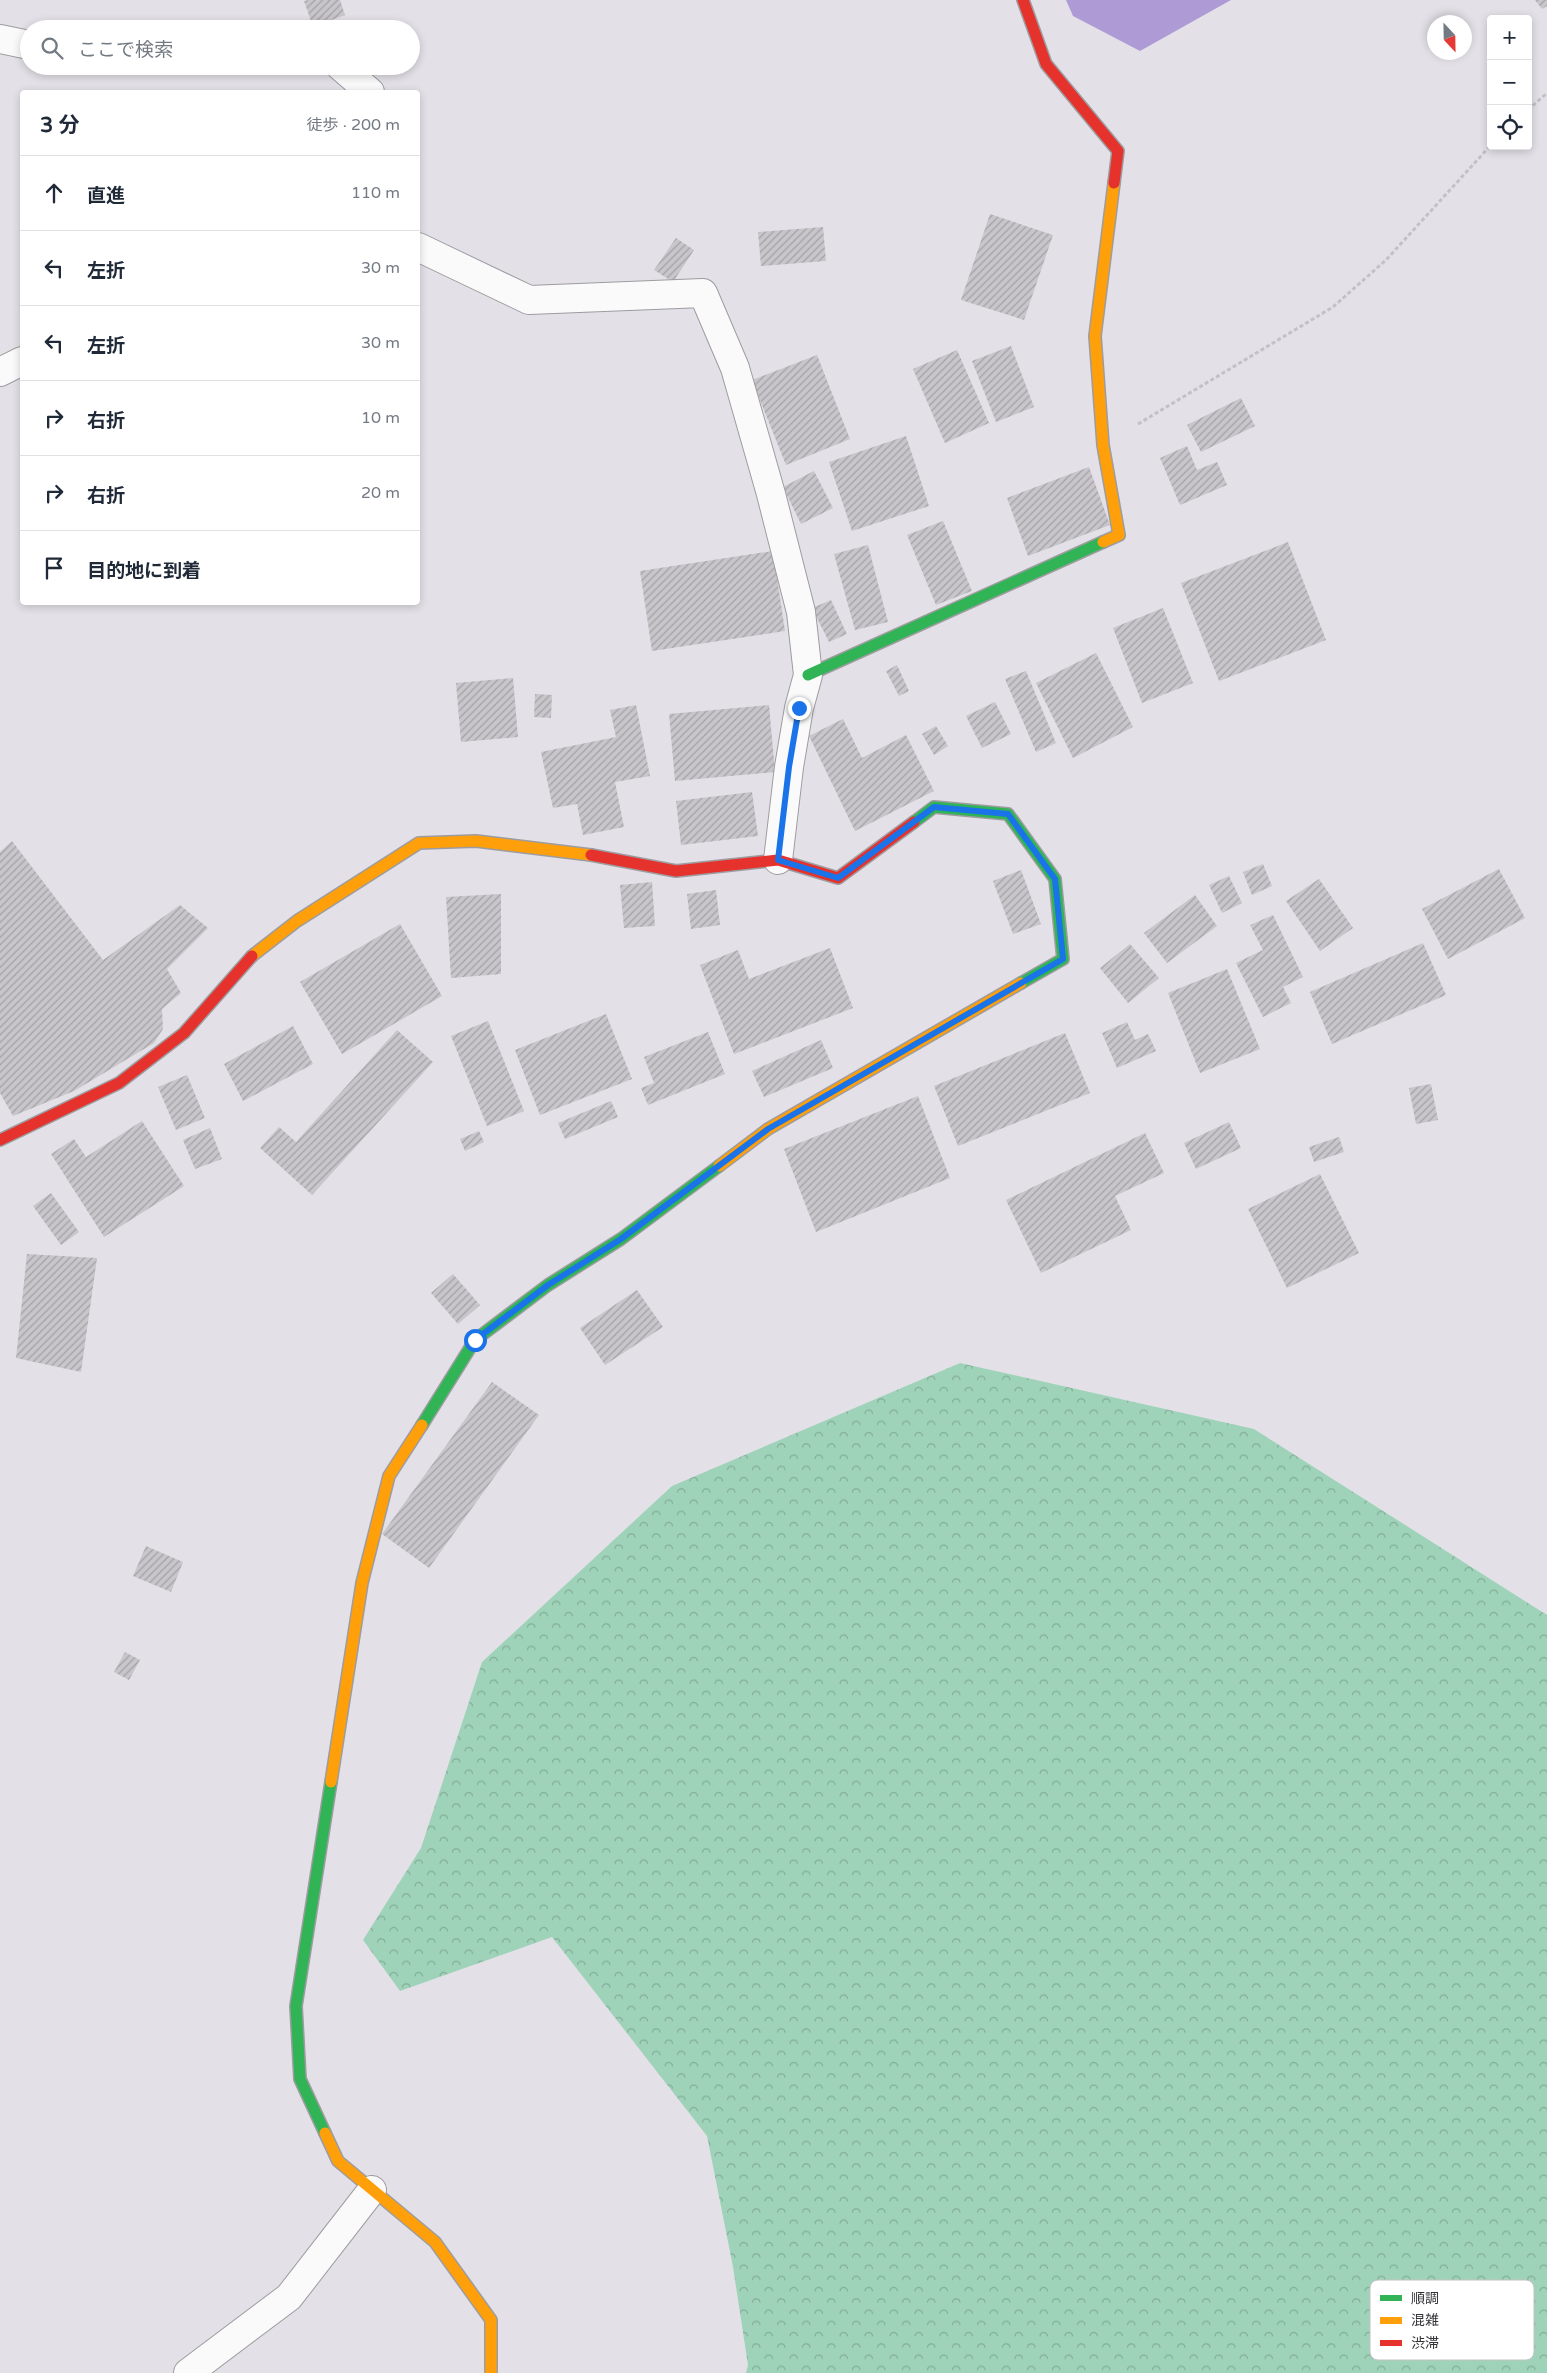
<!DOCTYPE html>
<html lang="ja">
<meta charset="utf-8">
<style>
body{margin:0;font-family:"Varela Round","Noto Sans JP",sans-serif;background:#f2f2f3;color:#1f2937}
.controls{position:absolute;right:15px;top:15px;display:grid;overflow:hidden;border-radius:5px;box-shadow:0 2px 8px #0003}
.controls button{width:45px;height:45px;display:grid;place-items:center;padding:0;border:0;border-bottom:1px solid #e0e1e3;background:#fff;color:#1f2937;font:25px sans-serif}
.compass{position:absolute;left:1427px;top:15px;width:45px;height:45px;border-radius:50%;background:#fff;box-shadow:0 2px 8px #0003;rotate:158deg}
.stop{position:absolute;width:15px;height:15px;margin:-11px;border:4px solid #1a73e8;border-radius:50%;background:#fff}
.stop.end{background:#1a73e8;border-color:#fff;box-shadow:0 1px 5px #0008}
.list{margin:0;padding:0;list-style:none}
h2{display:flex;justify-content:space-between;align-items:center;height:65px;margin:0;padding:0 20px;font-size:21px}
h2 small{font-size:16px;font-weight:400;color:#747a83}
.list li{display:grid;grid-template-columns:32px 1fr auto;gap:15px;align-items:center;box-sizing:border-box;height:75px;padding:0 20px;border-top:1px solid #e0e1e3}
.list b{display:block;font-size:19px;white-space:nowrap}
.list em{font-size:16px;font-style:normal;color:#747a83}
.icon{flex:none;width:28px;height:28px;fill:none;stroke:currentColor;stroke-width:2;stroke-linecap:round;stroke-linejoin:round}
.map{position:relative;flex:none;width:1547px;height:2373px;overflow:hidden}
.search{position:absolute;background:#fff;box-shadow:0 2px 8px #0003;left:20px;top:20px;width:400px;height:55px;display:flex;align-items:center;gap:12px;box-sizing:border-box;padding:0 18px;border-radius:28px;color:#747a83;font-size:19px}
.panel{position:absolute;background:#fff;box-shadow:0 2px 8px #0003;left:20px;top:90px;width:400px;height:515px;border-radius:5px}
.map>svg:first-child{display:block}
</style>
<div class="map">
<svg width="1547" height="2373" viewBox="0 0 1547 2373">
<defs>
<pattern id="forest-crowns" width="20" height="18" patternUnits="userSpaceOnUse" patternTransform="scale(1.25)"><rect width="20" height="18" fill="#9fd3b9"/><path d="M2 6a3 3 0 1 1 6 0M12 15a3 3 0 1 1 6 0" fill="none" stroke="#82ac97"/></pattern>
<pattern id="building-hatch" width="6" height="6" patternUnits="userSpaceOnUse" patternTransform="scale(1.25)"><rect width="6" height="6" fill="#c8c6cb"/><path d="M-1 1l2-2M0 6l6-6M5 7l2-2" fill="none" stroke="#a3a1a6"/></pattern>
</defs>
<rect width="100%" height="100%" fill="#e3e1e7"/>
<path fill="url(#forest-crowns)" d="M960 1363 1254 1429 1547 1615V2373H746L748 2365 733 2267 707 2136 552 1937 400 1991 363 1940 421 1848 482 1662 672 1486Z"/>
<path fill="#ae9bd5" d="M1066 0H1231L1140 51 1073 16Z"/>
<g fill="url(#building-hatch)">
<path d="M308 0H340L345 15 313 27 304 1Z"/>
<path d="M1535 0H1547V6L1542 9Z"/>
<path d="M990 214 1053 235 1024 320 961 300Z"/>
<path d="M823 227 826 261 761 266 758 232Z"/>
<path d="M676 238 694 250 673 282 654 270Z"/>
<path d="M1011 346 1034 407 996 422 972 361Z"/>
<path d="M957 350 989 423 945 443 913 369Z"/>
<path d="M817 355 850 439 786 465 752 380Z"/>
<path d="M1241 398 1255 426 1201 452 1187 425Z"/>
<path d="M906 436 929 506 852 531 829 462Z"/>
<path d="M1187 446 1197 470 1217 462 1227 485 1180 505 1160 458Z"/>
<path d="M1089 467 1110 525 1028 556 1007 498Z"/>
<path d="M814 471 833 508 801 524 783 487Z"/>
<path d="M943 521 972 591 936 605 907 535Z"/>
<path d="M1288 542 1326 640 1219 681 1181 583Z"/>
<path d="M868 545 888 622 855 630 834 554Z"/>
<path d="M773 551 785 631 652 651 640 571Z"/>
<path d="M831 600 847 634 829 642 812 608Z"/>
<path d="M1163 608 1193 683 1142 703 1113 628Z"/>
<path d="M1096 653 1133 727 1073 758 1036 683Z"/>
<path d="M897 665 909 691 899 696 886 671Z"/>
<path d="M1026 671 1056 743 1036 752 1005 679Z"/>
<path d="M513 678 518 737 461 742 456 683Z"/>
<path d="M535 694 552 695 551 718 534 717Z"/>
<path d="M995 702 1011 734 982 748 966 716Z"/>
<path d="M636 705 650 776 615 782 624 827 583 835 577 804 553 808 541 752 616 737 610 710Z"/>
<path d="M769 705 775 772 675 781 669 714Z"/>
<path d="M843 719 862 758 906 735 934 791 855 831 809 736Z"/>
<path d="M936 726 948 746 934 755 922 734Z"/>
<path d="M752 792 758 836 681 845 676 801Z"/>
<path d="M12 841 103 960 180 905 208 928 167 969 181 993 162 1009 163 1029 154 1043 74 1091 13 1116 0 1093V852Z"/>
<path d="M1263 864 1272 886 1252 895 1243 872Z"/>
<path d="M1499 869 1525 918 1448 959 1422 909Z"/>
<path d="M1021 870 1041 924 1013 934 993 881Z"/>
<path d="M1229 876 1242 903 1222 913 1209 885Z"/>
<path d="M1319 879 1353 928 1320 951 1286 901Z"/>
<path d="M652 882 655 926 624 928 620 885Z"/>
<path d="M716 890 720 925 691 929 687 894Z"/>
<path d="M501 894V974L451 978 446 897Z"/>
<path d="M1195 895 1217 926 1167 963 1144 933Z"/>
<path d="M1273 915 1303 977 1283 987 1291 1003 1263 1017 1236 963 1263 950 1250 925Z"/>
<path d="M400 924 442 996 342 1054 300 982Z"/>
<path d="M1423 943 1446 995 1332 1044 1310 992Z"/>
<path d="M1130 944 1159 978 1128 1003 1100 968Z"/>
<path d="M830 948 853 1008 734 1054 700 965 738 950 749 979Z"/>
<path d="M1227 969 1260 1049 1200 1073 1168 993Z"/>
<path d="M606 1014 632 1079 540 1115 515 1050Z"/>
<path d="M488 1021 524 1111 487 1126 451 1036Z"/>
<path d="M1127 1022 1135 1040 1148 1034 1156 1051 1117 1068 1102 1033Z"/>
<path d="M293 1026 313 1064 243 1101 224 1064Z"/>
<path d="M397 1030 433 1062 312 1195 260 1148 279 1127 296 1142Z"/>
<path d="M708 1032 725 1074 648 1105 641 1088 654 1083 644 1057Z"/>
<path d="M1065 1033 1090 1093 958 1146 934 1086Z"/>
<path d="M821 1040 833 1068 764 1097 752 1071Z"/>
<path d="M187 1075 205 1118 176 1130 158 1087Z"/>
<path d="M1431 1084 1438 1120 1416 1124 1409 1088Z"/>
<path d="M918 1096 950 1178 816 1232 784 1149Z"/>
<path d="M611 1101 618 1117 565 1139 558 1123Z"/>
<path d="M142 1121 184 1186 104 1237 51 1154 74 1139 86 1157Z"/>
<path d="M1229 1122 1241 1148 1196 1169 1184 1143Z"/>
<path d="M210 1128 222 1159 195 1169 183 1140Z"/>
<path d="M479 1131 484 1142 465 1151 460 1139Z"/>
<path d="M1145 1133 1164 1173 1115 1196 1131 1230 1041 1273 1006 1200Z"/>
<path d="M1339 1137 1344 1152 1314 1162 1309 1147Z"/>
<path d="M1320 1174 1359 1253 1287 1288 1248 1209Z"/>
<path d="M51 1193 79 1232 61 1245 33 1206Z"/>
<path d="M27 1254 97 1258 81 1372 16 1358Z"/>
<path d="M453 1274 480 1305 458 1324 431 1293Z"/>
<path d="M637 1290 663 1327 605 1365 580 1328Z"/>
<path d="M492 1382 539 1415 429 1568 382 1534Z"/>
<path d="M146 1546 183 1562 171 1592 133 1576Z"/>
<path d="M125 1652 140 1660 129 1680 114 1672Z"/>
</g>
<g fill="none" stroke-linecap="round" stroke-linejoin="round">
<g stroke="#9d9ca0" stroke-width="30">
<g id="street">
<path d="M0 39 29 45"/>
<path d="M340 66 370 92"/>
<path d="M418 247 529 300 703 293 735 368 771 494 801 612 808 675 799 708 789 767 778 860"/>
<path d="M0 372 22 361"/>
<path d="M188 2373 289 2297 372 2190"/>
</g>
</g>
<g stroke="#9d9ca0" stroke-width="14">
<g id="fast">
<path d="M808 675 1103 542"/>
<path d="M914 822 934 807 1008 814 1055 879 1063 959 1021 983"/>
<path d="M422 1425 475 1340 548 1285 621 1239 719 1166"/>
<path d="M325 2133 300 2079 296 2006 331 1782"/>
</g>
</g>
<g stroke="#9d9ca0" stroke-width="14">
<g id="slow">
<path d="M1103 542 1119 535 1103 445 1095 336 1114 183"/>
<path d="M252 956 297 921 419 843 476 841 591 855"/>
<path d="M719 1166 768 1129 1021 983"/>
<path d="M331 1782 362 1583 389 1476 422 1425"/>
<path d="M325 2133 338 2161 435 2242 491 2320V2373"/>
</g>
</g>
<g stroke="#9d9ca0" stroke-width="14">
<g id="jam">
<path d="M1023 0 1046 64 1118 151 1114 183"/>
<path d="M591 855 676 871 778 860 838 878 914 822"/>
<path d="M0 1140 119 1083 184 1033 252 956"/>
</g>
</g>
<g stroke="#c2c1c5" stroke-width="3" stroke-dasharray="4 2.5" stroke-linecap="butt">
<path d="M1528 110 1547 93"/>
<path d="M1138 424 1333 307 1386 260 1491 145"/>
</g>
<use href="#street" stroke="#fbfafb" stroke-width="28"/>
<use href="#fast" stroke="#30b455" stroke-width="11"/>
<use href="#slow" stroke="#ff9f0a" stroke-width="11"/>
<use href="#jam" stroke="#e5322d" stroke-width="11"/>
</g>
<g fill="none" stroke-linecap="round" stroke-linejoin="round">
<path stroke="#1a73e8" stroke-width="6" d="M475 1340 548 1285 621 1239 768 1129 1063 959 1055 879 1008 814 934 807 838 878 778 860 789 767 799 708"/>
</g>
<rect x="1370" y="2280" width="164" height="80" rx="8" fill="#fff" stroke="#c2c2c3" stroke-width="1"/>
<rect x="1380" y="2295" width="22" height="6" fill="#30b455"/>
<rect x="1380" y="2317" width="22" height="7" fill="#ff9f0a"/>
<rect x="1380" y="2340" width="22" height="6" fill="#e5322d"/>
<g font-size="14" fill="#333236">
<text x="1411" y="2303">順調</text>
<text x="1411" y="2325">混雑</text>
<text x="1411" y="2348">渋滞</text>
</g>
</svg>
<div class="controls">
<button>+</button>
<button>−</button>
<button><svg class="icon" aria-label="locate" viewBox="0 0 24 24"><circle cx="12" cy="12" r="6"/><path d="M12 2v4M12 18v4M2 12h4M18 12h4"/></svg></button>
</div>
<svg class="compass" viewBox="-18 -18 36 36"><path d="M0-13l5 13h-10z" fill="#e53935"/><path d="M0 13l5-13h-10z" fill="#747a83"/></svg>
<div class="stop" style="left:475px;top:1340px"></div>
<div class="stop end" style="left:799px;top:708px"></div>
<div class="search"><svg class="icon" aria-label="search" viewBox="0 0 24 24"><circle cx="10" cy="10" r="6"/><path d="M15 15l6 6"/></svg>ここで検索</div>
<section class="panel">
<h2>3 分<small>徒歩 · 200 m</small></h2>
<ul class="list">
<li><svg class="icon" aria-label="ahead" viewBox="0 0 24 24"><path d="M12 20V5M6 11l6-6 6 6"/></svg><div><b>直進</b></div><em>110 m</em></li>
<li><svg class="icon" aria-label="left" viewBox="0 0 24 24"><path d="M17 20v-9H6M10 6l-5 5 5 5"/></svg><div><b>左折</b></div><em>30 m</em></li>
<li><svg class="icon" aria-label="left" viewBox="0 0 24 24"><path d="M17 20v-9H6M10 6l-5 5 5 5"/></svg><div><b>左折</b></div><em>30 m</em></li>
<li><svg class="icon" aria-label="right" viewBox="0 0 24 24"><path d="M7 20v-9h11M14 6l5 5-5 5"/></svg><div><b>右折</b></div><em>10 m</em></li>
<li><svg class="icon" aria-label="right" viewBox="0 0 24 24"><path d="M7 20v-9h11M14 6l5 5-5 5"/></svg><div><b>右折</b></div><em>20 m</em></li>
<li><svg class="icon" aria-label="arrive" viewBox="0 0 24 24"><path d="M6 21V4h12l-3 4 3 4H6"/></svg><div><b>目的地に到着</b></div></li>
</ul>
</section>
</div>
